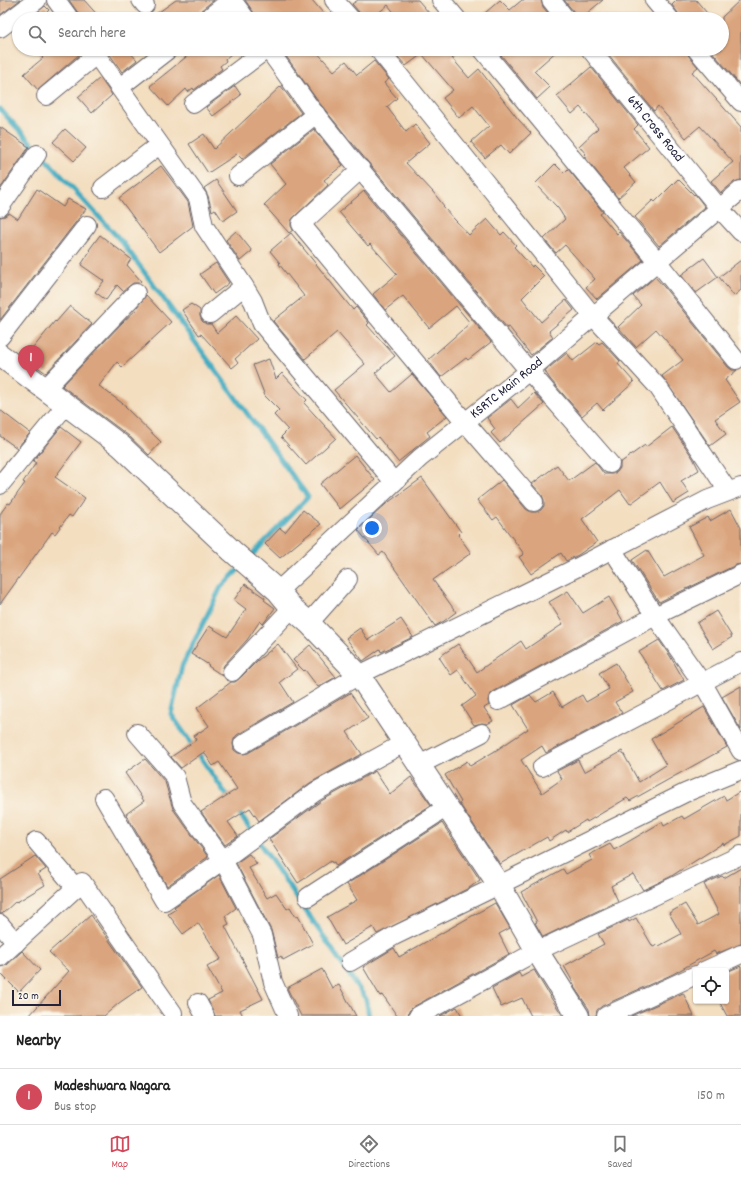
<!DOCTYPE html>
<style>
body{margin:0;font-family:Dekko,sans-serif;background:#f2f2f2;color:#222}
.controls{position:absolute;right:12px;bottom:12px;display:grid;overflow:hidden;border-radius:4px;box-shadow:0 1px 3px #0004}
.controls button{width:36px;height:36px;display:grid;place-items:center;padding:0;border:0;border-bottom:1px solid #e0e0e0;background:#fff;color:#222;font:20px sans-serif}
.scale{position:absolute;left:12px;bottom:10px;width:49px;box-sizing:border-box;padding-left:4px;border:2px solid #22223b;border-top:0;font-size:11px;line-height:14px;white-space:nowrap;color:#22223b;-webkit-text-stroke:3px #fbf7ec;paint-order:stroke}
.you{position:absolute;left:372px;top:528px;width:14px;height:14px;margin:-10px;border:3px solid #fff;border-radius:50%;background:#1a73e8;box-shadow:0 0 0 6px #1a73e833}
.badge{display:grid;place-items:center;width:26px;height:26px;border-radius:50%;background:#d1495b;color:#fff;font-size:13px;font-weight:700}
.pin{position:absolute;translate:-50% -33px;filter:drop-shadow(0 1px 2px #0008)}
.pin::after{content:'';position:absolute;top:21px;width:14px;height:12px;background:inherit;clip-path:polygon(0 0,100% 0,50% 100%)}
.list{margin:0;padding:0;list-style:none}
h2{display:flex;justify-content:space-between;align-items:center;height:52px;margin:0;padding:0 16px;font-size:17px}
h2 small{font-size:13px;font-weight:400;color:#767676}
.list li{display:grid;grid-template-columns:26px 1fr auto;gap:12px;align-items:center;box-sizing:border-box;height:56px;padding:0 16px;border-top:1px solid #e0e0e0}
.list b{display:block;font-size:15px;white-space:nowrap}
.list p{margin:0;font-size:13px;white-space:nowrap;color:#767676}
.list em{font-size:13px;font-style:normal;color:#767676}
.icon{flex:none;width:22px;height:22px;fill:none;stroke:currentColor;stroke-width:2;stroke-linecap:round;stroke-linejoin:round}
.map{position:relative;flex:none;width:741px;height:1016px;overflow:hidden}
.search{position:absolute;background:#fff;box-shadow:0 1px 3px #0004;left:12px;right:12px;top:12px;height:44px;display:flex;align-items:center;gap:10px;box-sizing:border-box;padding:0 14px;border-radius:22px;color:#767676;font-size:15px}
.sheet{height:108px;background:#fff}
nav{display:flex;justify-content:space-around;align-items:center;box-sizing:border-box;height:56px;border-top:1px solid #e0e0e0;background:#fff;font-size:11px;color:#767676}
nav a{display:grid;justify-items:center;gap:2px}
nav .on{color:#d1495b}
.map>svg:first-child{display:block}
</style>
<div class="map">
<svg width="741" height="1016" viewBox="0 0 741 1016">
<rect width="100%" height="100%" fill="#fbf7ec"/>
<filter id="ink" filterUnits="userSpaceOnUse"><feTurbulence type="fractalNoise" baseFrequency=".025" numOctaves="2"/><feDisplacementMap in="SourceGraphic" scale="8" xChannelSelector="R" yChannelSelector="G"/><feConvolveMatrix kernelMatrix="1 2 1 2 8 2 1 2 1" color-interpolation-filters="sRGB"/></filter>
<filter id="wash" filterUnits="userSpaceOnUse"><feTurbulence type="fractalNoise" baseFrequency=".012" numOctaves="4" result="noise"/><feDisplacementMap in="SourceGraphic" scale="16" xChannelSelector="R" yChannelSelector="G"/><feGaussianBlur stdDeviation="0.9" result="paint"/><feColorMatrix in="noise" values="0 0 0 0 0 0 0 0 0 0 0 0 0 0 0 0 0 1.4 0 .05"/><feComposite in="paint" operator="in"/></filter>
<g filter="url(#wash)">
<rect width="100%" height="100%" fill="#f3dec0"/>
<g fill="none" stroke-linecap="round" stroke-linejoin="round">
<g stroke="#42acc1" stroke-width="5">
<path d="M0 109 123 243 308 497 249 558"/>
<path d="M230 800 171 714 182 666 221 587 242 566"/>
<path d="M237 810 366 999 369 1016"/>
</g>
</g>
<g id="blocks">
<g fill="#daa57e">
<path d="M0 0H20L0 15Z"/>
<path d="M69 0H84L101 19H80L78 13Z"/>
<path d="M176 0H214L200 11 197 15V19H149Z"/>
<path d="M245 0H312L328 19H256L254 13Z"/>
<path d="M358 0H418L434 19H399L388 5 371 19H361L359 12 352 4Z"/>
<path d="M500 0 510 10 522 0H541L543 7 553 19H478Z"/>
<path d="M564 0H603L580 19H576L574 12Z"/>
<path d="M677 0H696L712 19H680L678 13 672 5Z"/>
<path d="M740 0H741V86L710 49H722V17Z"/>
<path d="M45 6 49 10 40 19H29Z"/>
<path d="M34 49H82V52L38 90 24 74 43 58Z"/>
<path d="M106 49H127L137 60 122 72Z"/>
<path d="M196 49H237L225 59 226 61 220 66 222 69 194 90 193 88 188 92 186 89 168 106 150 86Z"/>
<path d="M281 49H314L334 71 346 61 357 75 374 61 389 79 384 83 397 98 387 107 406 132 415 124 430 143 406 163 433 192 444 206 443 207 469 235 487 219 501 235 504 232 516 245 514 247 532 267 533 265 544 276 522 298 541 322 566 300 574 310 549 331 553 337 531 355 509 327 507 328 357 149 317 100Z"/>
<path d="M391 49H462L452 58 469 78 479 69 518 119 531 133 509 154 501 145 485 158 471 142 489 126 473 106 459 118 443 98 453 90 422 54 406 66Z"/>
<path d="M508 49H559L534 71 550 87 537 99 501 55Z"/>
<path d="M604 49H686L688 55 698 67 692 72 741 127V180L734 182 721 193 711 181 733 162 700 126 686 138 658 106 654 111Z"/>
<path d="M591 67 638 125 634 129 649 147 624 168 636 182 618 198 584 156 586 154 579 146 598 128 580 107 572 114 557 96Z"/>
<path d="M100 78 112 95 92 113 78 97Z"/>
<path d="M235 86 241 95 213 116 206 107Z"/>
<path d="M281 86 301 113 242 159 237 154 208 173 189 144 204 134 214 149Z"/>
<path d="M0 127 29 147 0 189Z"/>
<path d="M65 129 86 148 74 161 53 142Z"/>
<path d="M314 129 343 165 324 180 328 185 294 217 291 221V226L293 230 289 233 264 205 286 184 270 164Z"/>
<path d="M555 164 564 173 568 169 603 212 600 214 617 234 619 232 643 260 597 299 586 287 595 279 565 245 556 253 544 239 565 219 558 208 535 184Z"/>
<path d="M161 166 188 202 193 226 159 252 119 198Z"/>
<path d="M678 179 694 195 695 194 705 207 659 246 635 217 653 200 655 202Z"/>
<path d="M216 180 237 211 223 221 215 209 212 211 208 196 204 188Z"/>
<path d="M37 189 63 207 68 199 86 209 0 320V217L5 216 9 213 18 219Z"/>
<path d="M364 191 491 342 468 360 466 358 441 377 428 360 470 323 456 306 429 328 403 296 385 310 373 294 397 274 370 244 368 246 339 212Z"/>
<path d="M236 231 252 251 240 261 226 240Z"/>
<path d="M291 233 353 310 356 307 369 323 367 325 395 356 375 373 391 392 412 374 447 416 427 432 430 436 398 462 378 437 376 439 334 390 365 364 337 332 305 359 273 321 304 296 279 264 280 263 270 251Z"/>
<path d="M100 235 131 259 127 265 141 281 139 283H133L123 291 117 285 106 300 95 292 104 281 81 265 90 251 89 250Z"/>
<path d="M704 258 718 277 696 293 681 275Z"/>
<path d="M741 260V290L734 296 719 277Z"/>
<path d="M216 263 229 283 214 294 200 274Z"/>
<path d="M655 277 664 287 728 367 732 370H737L725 380 740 402 715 419 726 434 710 446 662 376 683 360 656 329 636 347 618 327 641 305 633 296Z"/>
<path d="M146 295 171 322 122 367 117 362 99 386 126 406 125 407 161 442 149 455 129 436 62 386 123 322 138 308 137 307Z"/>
<path d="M191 304 200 310V316L202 321 206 324H211L217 333 236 316 257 339 235 359 238 363 232 368 201 334 199 335 182 310Z"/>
<path d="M70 306 92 324 46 373 25 358 55 321 56 322Z"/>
<path d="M597 342 599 344 602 342 620 361 618 364 634 382 603 410 597 403 582 416 550 379 545 371 567 353 573 361Z"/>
<path d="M269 359 276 379 282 373 307 400 304 403 336 438 306 465 281 437 288 430 274 415 279 410 265 396 253 365Z"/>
<path d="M534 393 544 404 500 443 491 433 495 429 487 418 511 399 518 408Z"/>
<path d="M0 410 30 433 17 448 0 436Z"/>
<path d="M61 427 81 442 55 477 85 498 72 517 69 515 55 534 52 532 0 604V514L8 503 10 504 25 483 23 482 36 463 33 461Z"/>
<path d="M672 427 693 458 699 470 681 481 689 493 673 503 660 482 630 504 620 490 582 519 597 542 578 555 566 561 561 553 531 574 519 557 524 554 497 517 493 520 477 500 502 480 526 509 531 512H536L541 510 544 506V500L542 495 532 484 557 465 569 481 595 462 604 474H612L617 472 620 468V463L645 445 646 447Z"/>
<path d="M355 455 375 480 340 509 320 484Z"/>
<path d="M422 478 461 532 458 535 471 553 433 580 456 612 444 621 435 626 383 552 379 555 358 530 386 504Z"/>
<path d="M731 509 741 528V564L736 565 659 602 632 560 647 550 664 577 704 555 689 527 708 517 710 521Z"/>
<path d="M303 510 321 524 280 558 265 544 280 528 285 532Z"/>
<path d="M245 584 265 598 264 600 275 608 263 624 260 621 247 640 224 665 222 670 223 676 208 666 209 665 191 654 209 626 227 637 246 609 234 600Z"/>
<path d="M568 591 583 613 609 597 623 621 493 692 489 696 488 701 489 705 484 708 493 721 487 724 482 723 474 725 462 706 476 696 458 670 451 675 439 657 458 644 477 672 521 641 526 649 563 624 549 602Z"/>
<path d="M716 611 732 637 713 649 697 623Z"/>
<path d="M401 619 413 637 381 652 380 649 363 661 346 638 360 628 368 640Z"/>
<path d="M659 640 670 656 684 680 663 691 639 652Z"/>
<path d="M278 644 297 669 280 682 293 702 237 735 234 739 233 744 234 750 238 753 243 754 248 753 350 693 368 718 347 732 362 754 310 783 259 821 250 808 228 822 238 836 225 845 201 812 237 789 219 762 213 766 204 752 181 768 171 757 196 740 194 736 209 726 197 708 231 682H235L239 679 257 661Z"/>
<path d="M310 645 336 677 318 687 305 670 304 671 293 660Z"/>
<path d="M616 663 633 692 615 702 622 713 546 753 542 746 521 760 542 793 562 779 557 771 578 760 584 772 622 751 639 782 666 765 651 739 704 707 727 747 630 801 627 798 587 822 586 820 567 832 566 830 549 841 547 837 500 864 459 803 461 802 445 775 467 761 470 766 495 751 528 729 513 705 530 695 536 702 553 692 562 707 582 695 586 702 609 689 599 673Z"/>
<path d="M741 686V730L722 697Z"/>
<path d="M145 759 165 782 173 809 208 857 167 886 126 814 144 801 125 773Z"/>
<path d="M375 771 390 794 411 777 431 805 336 866 334 862 332 863 331 861 298 883 269 839 321 801Z"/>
<path d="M741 791V836L724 845 723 843 670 877 643 890 633 874 611 886 618 901 543 937 535 923 537 922 521 892 563 869 566 874 592 860 589 855 610 844 614 850 662 822 664 826 682 816 684 819 724 796 726 800Z"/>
<path d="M442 823 480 880 469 888 377 934 373 927 343 945 327 917 357 900 347 884Z"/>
<path d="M249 854 257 864 249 868 267 898 276 893 287 909 290 907 296 917 298 916 313 944 283 960 281 956 278 958 271 930 236 863Z"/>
<path d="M35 856 46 869 38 874 45 885 17 902 16 901 2 914H0V879Z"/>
<path d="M741 868V944L716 954 714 951 673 974 602 1006 597 1010 596 1016H590L589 1009 574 987 575 986 564 966 604 944 598 934 628 920 629 922 636 918 653 947 658 945 659 946 681 934 669 913 685 904 698 925 719 914 704 884 722 876 724 878Z"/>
<path d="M219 875 236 908 225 916 229 924 225 926 263 999 240 1010 243 1016H215L208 1000 222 993 207 967 221 959 198 923 183 934 168 914 176 909 174 907Z"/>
<path d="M495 903 510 928 499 934 509 954 413 1007 409 1011 408 1016H397L383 995 380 996 363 967 394 948 399 957Z"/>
<path d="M91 915 142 987 119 1003 104 1016H29L69 971 49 952Z"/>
<path d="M22 951 40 970 19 992 0 973V967L7 965Z"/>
<path d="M741 966V1016H727L719 1001H726V972Z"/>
<path d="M322 969 332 988 339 985 356 1016H301L287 988Z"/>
<path d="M534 970 551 998 563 1016H531L522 998 501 1007 492 988 519 973 521 977Z"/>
<path d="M683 993 694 1016H631Z"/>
<path d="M457 1007 462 1016H440Z"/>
</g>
</g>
</g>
<g filter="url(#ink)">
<use href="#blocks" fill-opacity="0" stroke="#6b646a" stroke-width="1"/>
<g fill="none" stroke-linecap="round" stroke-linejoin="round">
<g stroke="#6b646a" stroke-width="20">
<g id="street">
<path d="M56 0 70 19"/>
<path d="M141 0 145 5"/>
<path d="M334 0 351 19"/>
<path d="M441 0 457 19"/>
<path d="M551 0 566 19"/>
<path d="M654 0 670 19"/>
<path d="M207 19 227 3 235 4 246 19"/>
<path d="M0 28 37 0"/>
<path d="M92 49 198 198 204 226 244 286 253 301 262 324 394 482"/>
<path d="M268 49 309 106 349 156 529 371 610 464"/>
<path d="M378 49 593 316 658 387 728 491"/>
<path d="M482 49 657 261 736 360"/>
<path id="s1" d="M590 49 720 209 741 232"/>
<path d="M696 49 741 102"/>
<path d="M120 87 169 49"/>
<path d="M46 96 97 54"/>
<path d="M193 104 267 49"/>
<path d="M361 169 301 224 465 422 534 502"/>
<path d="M238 176 316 114"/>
<path d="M103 188 159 145"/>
<path d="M0 207 37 154"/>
<path d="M210 314 244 286"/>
<path d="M0 337 87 225"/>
<path d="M45 389 136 293"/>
<path d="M0 485 66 405"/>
<path d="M612 549 655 616 705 687 741 751"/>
<path id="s2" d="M278 591 420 458 529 371 741 190"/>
<path d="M309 623 348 579"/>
<path d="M232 672 292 608"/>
<path d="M498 701 655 616 741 574"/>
<path d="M243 744 359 675 580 566 707 500 741 487"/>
<path d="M419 765 482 733"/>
<path d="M542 767 741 662"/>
<path d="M104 798 164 901 223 860 182 803 175 777 137 733"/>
<path d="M36 841 75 887"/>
<path d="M308 897 447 807"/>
<path d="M0 924 16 943"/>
<path d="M0 957 82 882 173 1013"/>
<path d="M350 962 394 936 499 885 685 793 741 770"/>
<path d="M704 971 741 954"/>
<path d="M198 1003 205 1016"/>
<path d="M288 1016 273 982 262 935 223 860 315 792 404 743"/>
<path d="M418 1016 537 951 741 855"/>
<path d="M606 1016 696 975"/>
</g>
</g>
<g stroke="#6b646a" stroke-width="24">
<path id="secondary" d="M0 355 121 446 232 551 278 591 292 608 309 623 359 675 499 885 537 951 578 1016"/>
</g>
<use href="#street" stroke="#fff" stroke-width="18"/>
<use href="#secondary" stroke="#fff" stroke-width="22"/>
</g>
</g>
<g text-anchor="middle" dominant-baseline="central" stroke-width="3.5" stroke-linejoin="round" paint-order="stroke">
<g font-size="14" fill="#22223b" stroke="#fbf7ec">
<text stroke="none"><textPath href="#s1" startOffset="103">6th Cross Road</textPath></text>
<text stroke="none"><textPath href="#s2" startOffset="306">KSRTC Main Road</textPath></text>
</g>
</g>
</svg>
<div class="controls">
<button><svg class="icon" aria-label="locate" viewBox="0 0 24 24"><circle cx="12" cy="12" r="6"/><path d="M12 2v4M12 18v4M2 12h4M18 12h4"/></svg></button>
</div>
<div class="scale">20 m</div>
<div class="you"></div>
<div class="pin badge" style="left:31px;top:378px">1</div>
<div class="search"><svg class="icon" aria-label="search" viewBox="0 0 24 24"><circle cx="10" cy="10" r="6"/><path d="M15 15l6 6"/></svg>Search here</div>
</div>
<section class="sheet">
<h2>Nearby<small></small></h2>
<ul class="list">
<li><span class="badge">1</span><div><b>Madeshwara Nagara</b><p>Bus stop</p></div><em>150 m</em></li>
</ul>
</section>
<nav>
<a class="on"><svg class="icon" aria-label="map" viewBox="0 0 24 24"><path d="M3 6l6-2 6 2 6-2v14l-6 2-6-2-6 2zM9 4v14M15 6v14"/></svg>Map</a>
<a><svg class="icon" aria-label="directions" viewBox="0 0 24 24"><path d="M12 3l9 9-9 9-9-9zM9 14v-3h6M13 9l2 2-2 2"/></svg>Directions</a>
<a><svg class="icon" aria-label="saved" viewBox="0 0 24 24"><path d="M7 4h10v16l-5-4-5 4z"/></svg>Saved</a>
</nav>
